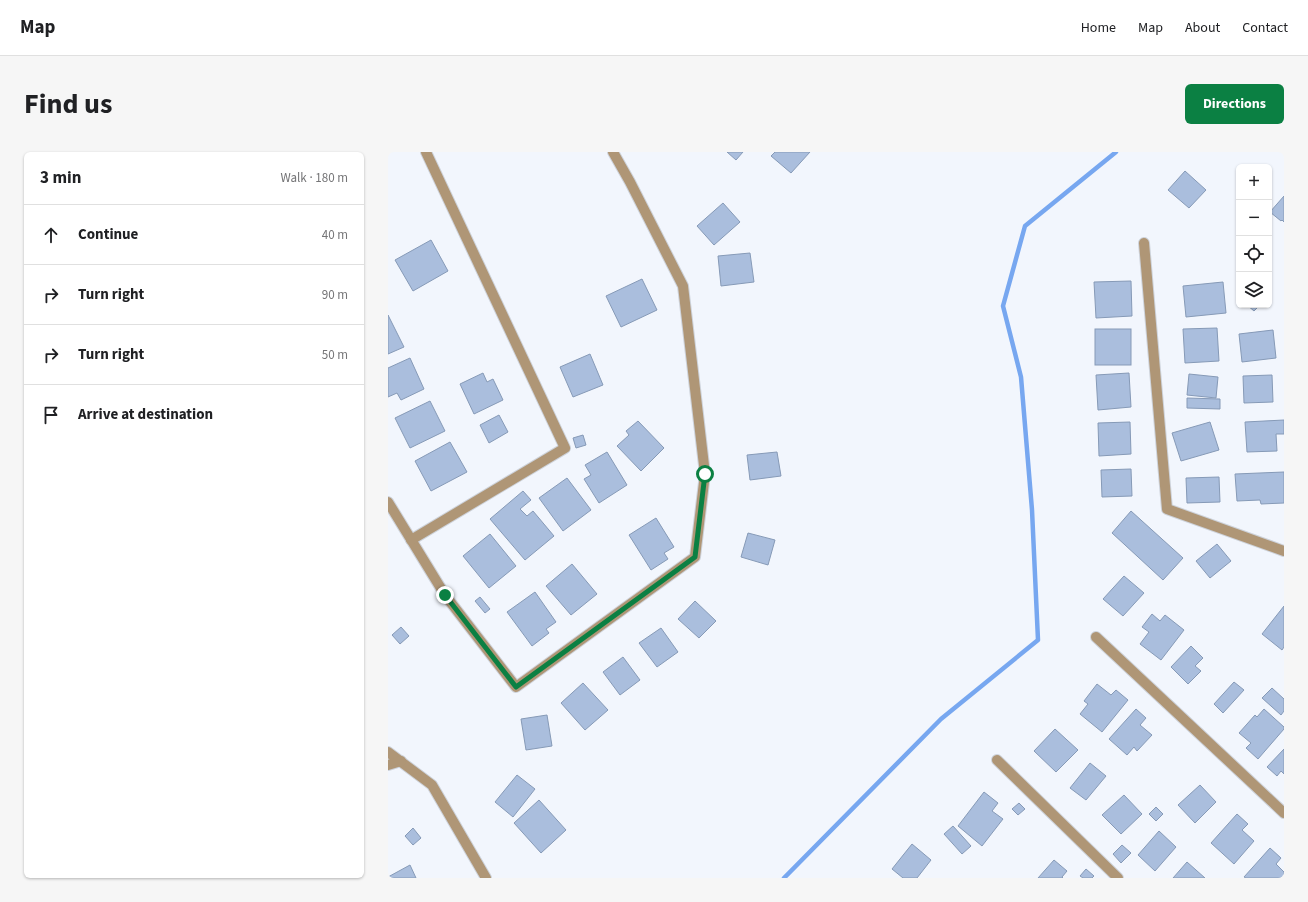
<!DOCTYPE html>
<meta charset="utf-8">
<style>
body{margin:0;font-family:"Source Sans 3",sans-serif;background:#f6f6f6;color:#202124}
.controls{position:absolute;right:12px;top:12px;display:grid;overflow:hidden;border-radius:6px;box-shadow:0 1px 3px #0004}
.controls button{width:36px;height:36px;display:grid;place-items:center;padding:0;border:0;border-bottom:1px solid #e0e0e0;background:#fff;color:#202124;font:20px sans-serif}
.stop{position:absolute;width:12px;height:12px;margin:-9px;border:3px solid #0b8043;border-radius:50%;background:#fff}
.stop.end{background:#0b8043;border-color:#fff;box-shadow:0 1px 4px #0008}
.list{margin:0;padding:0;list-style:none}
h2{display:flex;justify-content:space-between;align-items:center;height:52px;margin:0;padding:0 16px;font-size:17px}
h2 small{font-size:13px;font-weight:400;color:#757577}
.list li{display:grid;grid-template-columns:26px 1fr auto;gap:12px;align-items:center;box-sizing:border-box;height:60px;padding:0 16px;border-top:1px solid #e0e0e0}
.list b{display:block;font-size:15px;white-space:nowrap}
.list em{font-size:13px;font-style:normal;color:#757577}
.icon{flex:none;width:22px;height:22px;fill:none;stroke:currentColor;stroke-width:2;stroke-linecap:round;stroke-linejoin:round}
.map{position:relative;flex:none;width:896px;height:726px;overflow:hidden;border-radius:6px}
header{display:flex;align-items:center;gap:24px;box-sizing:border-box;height:56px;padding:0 20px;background:#fff;border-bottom:1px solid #e0e0e0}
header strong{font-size:19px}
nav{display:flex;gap:22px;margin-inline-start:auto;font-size:14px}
.intro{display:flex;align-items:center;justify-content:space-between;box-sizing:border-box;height:96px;padding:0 24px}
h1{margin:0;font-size:28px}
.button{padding:10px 18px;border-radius:6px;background:#0b8043;color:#fff;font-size:14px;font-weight:700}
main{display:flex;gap:24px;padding:0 24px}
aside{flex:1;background:#fff;border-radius:6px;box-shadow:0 1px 3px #0004}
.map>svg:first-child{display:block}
</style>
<header>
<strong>Map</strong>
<nav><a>Home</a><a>Map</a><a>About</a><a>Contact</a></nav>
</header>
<div class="intro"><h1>Find us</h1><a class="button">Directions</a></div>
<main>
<aside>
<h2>3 min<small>Walk · 180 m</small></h2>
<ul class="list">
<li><svg class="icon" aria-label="ahead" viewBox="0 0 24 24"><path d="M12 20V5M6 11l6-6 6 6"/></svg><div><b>Continue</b></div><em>40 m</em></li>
<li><svg class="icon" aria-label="right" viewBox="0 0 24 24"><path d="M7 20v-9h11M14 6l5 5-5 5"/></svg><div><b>Turn right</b></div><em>90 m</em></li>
<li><svg class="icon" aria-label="right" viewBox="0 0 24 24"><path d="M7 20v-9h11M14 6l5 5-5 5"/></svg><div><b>Turn right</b></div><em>50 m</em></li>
<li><svg class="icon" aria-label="arrive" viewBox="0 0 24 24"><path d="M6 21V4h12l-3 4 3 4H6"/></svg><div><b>Arrive at destination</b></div></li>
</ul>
</aside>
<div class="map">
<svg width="896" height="726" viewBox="0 0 896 726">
<rect width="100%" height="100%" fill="#f2f6fd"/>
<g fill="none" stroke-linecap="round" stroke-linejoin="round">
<path stroke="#77a7f0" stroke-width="4.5" d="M396 726 553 567 650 488 644 358 633 225 615 154 637 74 728 0"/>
</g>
<g fill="#aabedd" stroke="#869ab7">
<path d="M339 0H355L348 8Z"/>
<path d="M387 0H422L403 21 383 4Z"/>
<path d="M797 19 818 38 801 56 780 38Z"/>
<path d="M896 44V70L894 68 893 69 882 60Z"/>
<path d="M335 51 352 70 326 93 309 74Z"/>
<path d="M43 88 60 119 25 139 7 108Z"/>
<path d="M362 101 366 130 333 134 330 104Z"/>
<path d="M254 127 269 158 233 175 218 144Z"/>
<path d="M743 129 744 164 708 166 706 130Z"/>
<path d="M835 130 838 161 798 165 795 134Z"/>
<path d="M859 153H872L866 159Z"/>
<path d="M0 163 16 195 0 202Z"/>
<path d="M829 176 831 209 797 211 795 177Z"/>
<rect x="707" y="177" width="36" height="36"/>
<path d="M885 178 888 206 854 210 851 182Z"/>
<path d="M202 202 215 233 185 245 172 215Z"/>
<path d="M22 206 36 237 13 248 9 241 0 245V216Z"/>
<path d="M95 221 99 230 105 227 115 248 86 262 72 232Z"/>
<path d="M741 221 743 255 710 258 708 223Z"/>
<path d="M801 222 830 225 828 246 799 243Z"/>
<path d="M884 223 885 250 856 251 855 224Z"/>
<path d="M799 246 832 247V257L799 256Z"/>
<path d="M42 249 57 279 22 296 7 266Z"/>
<path d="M111 263 120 280 101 291 92 273Z"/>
<path d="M896 268V282H888L889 299 859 300 857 270Z"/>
<path d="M250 269 276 296 253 319 229 294 241 283 238 279Z"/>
<path d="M742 270 743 302 711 304 710 271Z"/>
<path d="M822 270 831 298 793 309 784 281Z"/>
<path d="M195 283 198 293 188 296 185 286Z"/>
<path d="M62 290 79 320 43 339 27 309Z"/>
<path d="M219 300 239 333 211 351 196 327 203 323 197 313Z"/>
<path d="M389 300 393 324 362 328 359 303Z"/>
<path d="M743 317 744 344 714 345 713 318Z"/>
<path d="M896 320V351L873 352 872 348 849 349 847 322Z"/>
<path d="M831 325 832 350 799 351 798 326Z"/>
<path d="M179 326 203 358 175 379 151 346Z"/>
<path d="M135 339 143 348 132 357 139 364 145 359 166 384 137 408 102 367Z"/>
<path d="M743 359 795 406 775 428 724 381Z"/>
<path d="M268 366 286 395 276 401 280 407 263 418 241 383Z"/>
<path d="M360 381 387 388 380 413 353 405Z"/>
<path d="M102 382 128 414 101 436 75 404Z"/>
<path d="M829 392 843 409 822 426 808 409Z"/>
<path d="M184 412 209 442 183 463 158 434Z"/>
<path d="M736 424 756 441 735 464 715 447Z"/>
<path d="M147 440 168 470 158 477 161 481 144 494 119 460Z"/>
<path d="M92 445 102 457 97 461 87 449Z"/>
<path d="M307 449 328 469 311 486 290 467Z"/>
<path d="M896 454V495L894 498 874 482Z"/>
<path d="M764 462 772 469 777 463 796 478 773 508 752 492 761 480 754 475Z"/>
<path d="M13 475 21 484 12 492 4 483Z"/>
<path d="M273 476 290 500 269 515 251 491Z"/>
<path d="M803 494 815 506 807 514 813 519 800 532 783 515Z"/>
<path d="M235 505 252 528 232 543 215 520Z"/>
<path d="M846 530 856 538 835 561 826 552Z"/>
<path d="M195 531 220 558 197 578 173 551Z"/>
<path d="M709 532 723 543 728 538 740 548 714 580 692 562 700 552 696 549Z"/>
<path d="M884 536 896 547V559L893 563 874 546Z"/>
<path d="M748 557 758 566 752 573 764 583 749 599 746 595 739 603 721 587Z"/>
<path d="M876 557 896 575V577L870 607 858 596 863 591 851 581 867 563 869 565Z"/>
<path d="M159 563 164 594 138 598 133 567Z"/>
<path d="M667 577 690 598 668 620 646 599Z"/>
<path d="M896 597V622L893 619 889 624 879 615Z"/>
<path d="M702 611 718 624 698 648 682 636Z"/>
<path d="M129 623 147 637 125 665 107 650Z"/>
<path d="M812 633 828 650 807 671 790 653Z"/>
<path d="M596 640 610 651 604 659 615 667 594 694 570 674Z"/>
<path d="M736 643 754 662 733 682 714 663Z"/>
<path d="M151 648 178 678 153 701 126 671Z"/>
<path d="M631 651 637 657 630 663 624 657Z"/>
<path d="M768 655 775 662 768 669 761 662Z"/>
<path d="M849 662 860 672 854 678 866 689 846 712 823 691Z"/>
<path d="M565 674 583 694 574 702 556 682Z"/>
<path d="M25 676 33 686 25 693 17 684Z"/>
<path d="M771 679 788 695 767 719 750 703Z"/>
<path d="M524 692 543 708 529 726H515L504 717Z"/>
<path d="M734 693 743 701 733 711 725 702Z"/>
<path d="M882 696 893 706 888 712 896 720V725L895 726H858L856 725Z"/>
<path d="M666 708 679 719 674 725 675 726H650Z"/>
<path d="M799 710 817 726H785Z"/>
<path d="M22 713 28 726H0V725Z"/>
<path d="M698 717 706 724 704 726H695L692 724Z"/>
</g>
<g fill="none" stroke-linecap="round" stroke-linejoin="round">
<g stroke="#ced3db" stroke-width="12">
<g id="minor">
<path d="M756 91 779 357 896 399"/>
<path d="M0 350 57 443 128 535 307 405 317 322 295 134 242 30 225 0"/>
<path d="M23 388 177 296 38 0"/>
<path d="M708 485 896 661"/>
<path d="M0 600 44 633 98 726"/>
<path d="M609 608 730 726"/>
<path d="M0 613 13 609"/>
</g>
</g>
<use href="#minor" stroke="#af9676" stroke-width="10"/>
</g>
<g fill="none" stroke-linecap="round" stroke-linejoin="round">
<path stroke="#0b8043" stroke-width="5" d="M57 443 128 535 307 405 317 322"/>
</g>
</svg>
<div class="controls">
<button>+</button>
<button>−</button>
<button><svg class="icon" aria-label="locate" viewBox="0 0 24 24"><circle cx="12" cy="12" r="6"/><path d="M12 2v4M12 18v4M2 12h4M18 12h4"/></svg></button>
<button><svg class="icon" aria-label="layers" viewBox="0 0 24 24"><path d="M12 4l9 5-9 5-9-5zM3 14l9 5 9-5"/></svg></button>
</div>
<div class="stop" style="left:317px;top:322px"></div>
<div class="stop end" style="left:57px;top:443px"></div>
</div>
</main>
